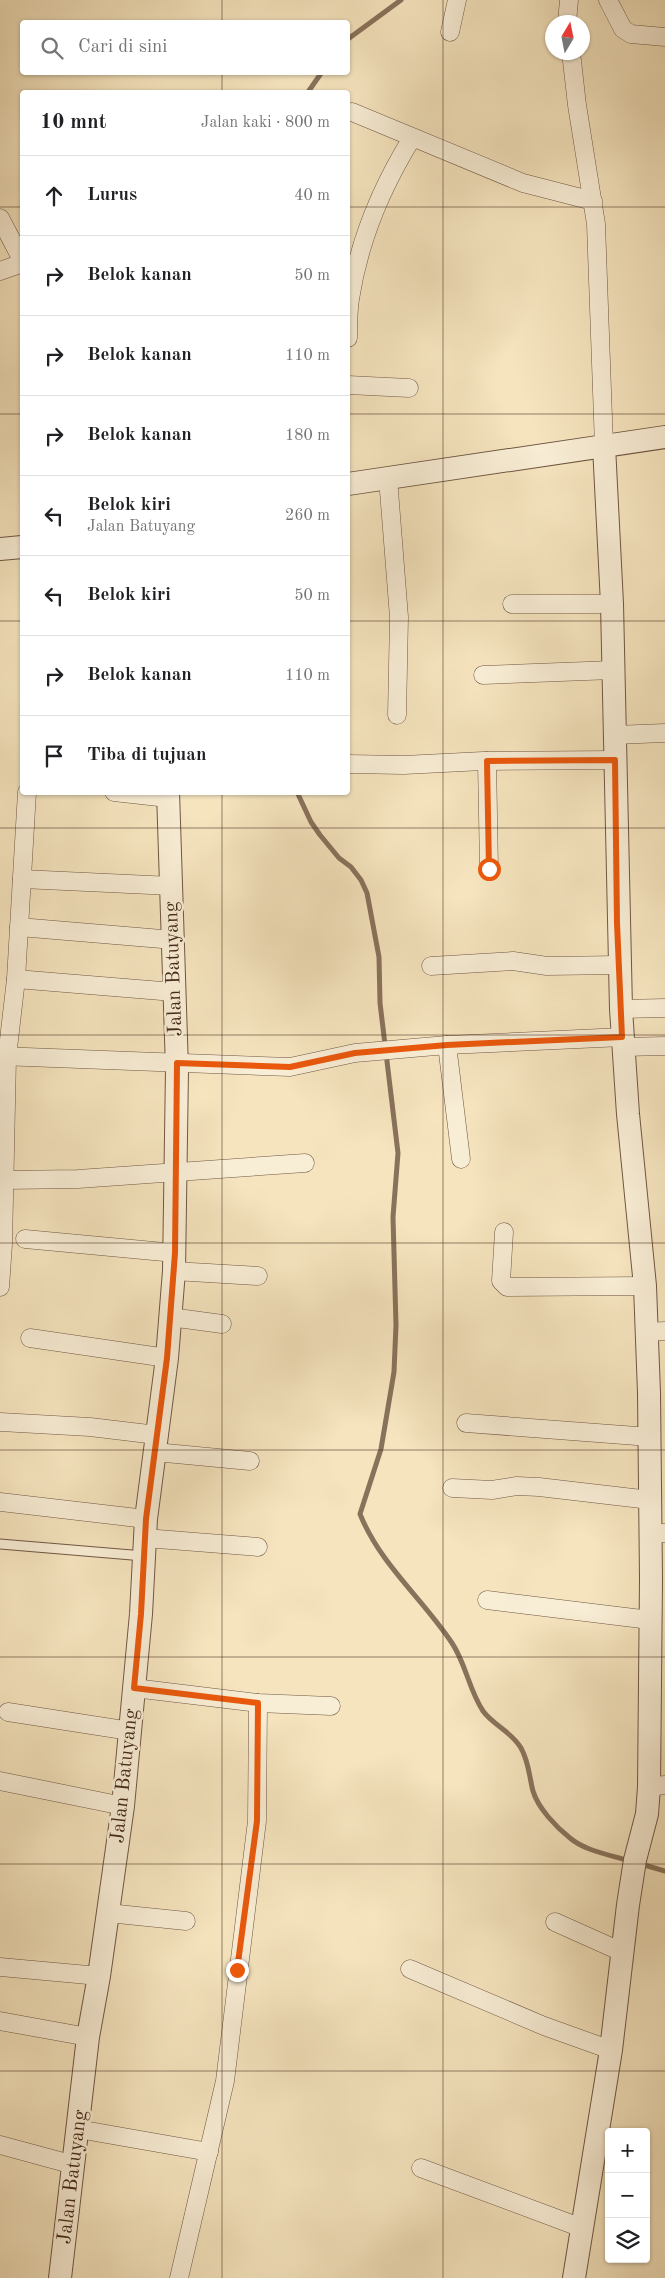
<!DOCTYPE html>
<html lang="id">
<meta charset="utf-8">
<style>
body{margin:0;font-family:"Old Standard TT",serif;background:#f2f2f2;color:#202124}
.controls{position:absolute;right:15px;bottom:15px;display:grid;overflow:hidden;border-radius:5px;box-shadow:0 1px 4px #0004}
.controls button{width:45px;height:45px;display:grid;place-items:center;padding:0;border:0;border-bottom:1px solid #e0e0e0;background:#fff;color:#202124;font:25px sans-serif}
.compass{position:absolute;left:545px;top:15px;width:45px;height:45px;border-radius:50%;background:#fff;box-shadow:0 1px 4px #0004;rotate:10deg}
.stop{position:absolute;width:15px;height:15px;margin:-11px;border:4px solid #ea580c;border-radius:50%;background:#fff}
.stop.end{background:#ea580c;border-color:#fff;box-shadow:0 1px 5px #0008}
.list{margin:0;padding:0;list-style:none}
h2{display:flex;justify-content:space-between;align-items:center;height:65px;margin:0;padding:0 20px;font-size:21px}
h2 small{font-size:16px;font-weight:400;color:#757577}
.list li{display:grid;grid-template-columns:32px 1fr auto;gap:15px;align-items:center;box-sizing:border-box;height:80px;padding:0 20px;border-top:1px solid #e0e0e0}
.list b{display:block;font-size:19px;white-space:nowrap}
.list p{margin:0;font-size:16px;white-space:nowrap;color:#757577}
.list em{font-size:16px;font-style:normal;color:#757577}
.icon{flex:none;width:28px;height:28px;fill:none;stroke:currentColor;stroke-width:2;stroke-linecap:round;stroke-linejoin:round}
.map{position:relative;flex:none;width:665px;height:2278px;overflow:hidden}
.search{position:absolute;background:#fff;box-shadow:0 1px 4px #0004;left:20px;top:20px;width:330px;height:55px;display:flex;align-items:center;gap:12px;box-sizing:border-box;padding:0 18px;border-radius:5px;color:#757577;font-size:19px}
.panel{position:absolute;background:#fff;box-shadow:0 1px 4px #0004;left:20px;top:90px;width:330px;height:705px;border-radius:5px}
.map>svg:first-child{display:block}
</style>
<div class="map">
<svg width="665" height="2278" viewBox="0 0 665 2278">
<rect width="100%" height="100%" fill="#f5e4be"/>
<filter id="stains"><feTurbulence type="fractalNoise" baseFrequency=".004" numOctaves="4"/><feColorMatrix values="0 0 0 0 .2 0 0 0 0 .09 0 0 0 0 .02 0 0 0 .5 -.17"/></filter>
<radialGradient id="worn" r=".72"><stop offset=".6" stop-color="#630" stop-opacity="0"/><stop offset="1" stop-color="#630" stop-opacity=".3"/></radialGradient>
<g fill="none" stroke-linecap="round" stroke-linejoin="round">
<g stroke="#89725b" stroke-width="5">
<path d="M348 39 401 0"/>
<path d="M308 92 322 72"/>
<path d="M297 792 311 822 320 835 339 858 351 867 361 880 367 893 379 957 380 1003 398 1153 393 1217 396 1325 394 1372 381 1449 360 1514C380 1564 422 1598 452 1643 466 1664 469 1690 483 1711 493 1725 512 1732 521 1748 529 1762 529 1776 533 1791 538 1808 556 1827 570 1838 585 1851 611 1855 630 1861"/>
<path d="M641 1864 665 1871"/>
</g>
<g stroke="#705743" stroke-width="11">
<path id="service" d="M0 1544 144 1556"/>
</g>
<g stroke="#705743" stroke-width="19">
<g id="minor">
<path d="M608 0 623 29 631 34 665 37"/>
<path d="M567 22 569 0"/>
<path d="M450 32 457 0"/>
<path d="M571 52 577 105 596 224 604 446"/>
<path d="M352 112 523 183 593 201"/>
<path d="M0 218 21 258 17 265 0 271"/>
<path d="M348 338C348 325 348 312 350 299 359 240 381 188 412 138"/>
<path d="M348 385 409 388"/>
<path d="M388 478 399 617 397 715"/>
<path d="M512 604H612"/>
<path d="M483 675 613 670"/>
<path d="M614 735 665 733"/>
<path d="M487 761 489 869"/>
<path d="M348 764 404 765 483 761 615 760"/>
<path d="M114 792 168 798"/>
<path d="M22 879 172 886"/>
<path d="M19 927 174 940"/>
<path d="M431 966 513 961 547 966 620 965"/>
<path d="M16 979 174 992"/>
<path d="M621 1009 665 1008"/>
<path d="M447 1045 461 1159"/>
<path d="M623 1047 665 1046"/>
<path d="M0 1056 290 1067 355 1053 447 1045 623 1037"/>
<path d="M5 1180 78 1179 305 1163"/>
<path d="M504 1232 501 1281 507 1287 645 1286"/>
<path d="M25 1239 175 1253"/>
<path d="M174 1271 258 1276"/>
<path d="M0 1287 3 1244 7 1057 16 979 27 792"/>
<path d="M170 1317 222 1324"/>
<path d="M646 1332 665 1331"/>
<path d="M30 1338 167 1358"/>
<path d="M0 1422 90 1427 157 1435"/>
<path d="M466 1423 650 1437"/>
<path d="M155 1452 250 1461"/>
<path d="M452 1488 492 1490 517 1486 539 1487 650 1500"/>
<path d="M0 1502 146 1519"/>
<path d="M650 1534 665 1533"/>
<path d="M145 1538 258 1547"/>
<path d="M487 1600 650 1620"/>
<path d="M134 1688 258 1703 331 1706"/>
<path d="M8 1712 130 1731"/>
<path d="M0 1781 123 1806"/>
<path d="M649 1787 665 1785"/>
<path d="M108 1913 186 1921"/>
<path d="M555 1922 622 1952"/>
<path d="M0 1967 99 1976"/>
<path d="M410 1969 544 2026 611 2050"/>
<path d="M0 2021 88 2037"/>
<path d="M78 2129 209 2152"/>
<path d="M0 2145 74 2165"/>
<path d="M421 2168 582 2228"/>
<path d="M179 2278 225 2081 257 1821 258 1703"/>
</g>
</g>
<g stroke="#705743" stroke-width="24">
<g id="tertiary">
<path d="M348 484 665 437"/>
<path d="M0 549 22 547"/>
<path d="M60 2278 88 2037 99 1976 123 1806 141 1614 146 1519 167 1358 174 1271 177 1069 168 792"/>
<path d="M574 2278 611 2050 628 1905 635 1860 647 1814 649 1787 651 1579 649 1393 645 1286 628 1114 621 1009 612 604 604 446"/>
</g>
</g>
<use href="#service" stroke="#f8edd5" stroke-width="9"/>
<use href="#minor" stroke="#f8edd5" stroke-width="18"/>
<use href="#tertiary" stroke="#f8edd5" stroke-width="22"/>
</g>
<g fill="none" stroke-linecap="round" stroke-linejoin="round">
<path stroke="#ea580c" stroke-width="6" d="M237 1970 257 1821 258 1703 134 1688 141 1614 146 1519 167 1358 175 1253 177 1063 290 1067 355 1053 447 1045 622 1037 617 923 615 760 487 761 489 869"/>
</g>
<path fill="none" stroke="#43281a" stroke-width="1" stroke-opacity="0.55" d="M222 0V22M443 0V2278M222 72V92M0 207H22M348 207H665M0 414H22M348 414H665M0 621H22M348 621H665M222 792V2278M0 828H665M0 1035H665M0 1243H665M0 1450H665M0 1657H665M0 1864H665M0 2071H665"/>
<g text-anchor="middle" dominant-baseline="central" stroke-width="5" stroke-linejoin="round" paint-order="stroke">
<g font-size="20" fill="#43281a" stroke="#f8edd5">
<text transform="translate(174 969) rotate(-92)">Jalan Batuyang</text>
<text transform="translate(125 1776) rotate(-84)">Jalan Batuyang</text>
<text transform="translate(73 2177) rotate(-83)">Jalan Batuyang</text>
</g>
</g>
<rect width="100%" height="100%" filter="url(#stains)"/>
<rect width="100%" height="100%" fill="url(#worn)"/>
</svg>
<div class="controls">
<button>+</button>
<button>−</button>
<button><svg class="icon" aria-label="layers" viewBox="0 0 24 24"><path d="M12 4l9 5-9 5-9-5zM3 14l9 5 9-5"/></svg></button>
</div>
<svg class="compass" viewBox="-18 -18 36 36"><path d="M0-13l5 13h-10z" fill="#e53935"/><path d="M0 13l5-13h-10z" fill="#757577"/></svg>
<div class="stop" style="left:489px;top:869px"></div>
<div class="stop end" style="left:237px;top:1970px"></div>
<div class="search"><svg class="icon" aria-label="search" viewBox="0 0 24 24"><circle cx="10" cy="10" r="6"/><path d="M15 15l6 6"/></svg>Cari di sini</div>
<section class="panel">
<h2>10 mnt<small>Jalan kaki · 800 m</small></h2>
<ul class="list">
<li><svg class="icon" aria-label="ahead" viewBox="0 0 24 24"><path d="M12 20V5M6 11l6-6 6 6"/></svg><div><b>Lurus</b></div><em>40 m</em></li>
<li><svg class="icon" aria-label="right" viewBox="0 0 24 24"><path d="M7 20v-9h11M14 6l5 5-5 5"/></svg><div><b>Belok kanan</b></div><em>50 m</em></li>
<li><svg class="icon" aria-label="right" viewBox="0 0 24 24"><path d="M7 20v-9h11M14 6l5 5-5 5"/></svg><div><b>Belok kanan</b></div><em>110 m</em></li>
<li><svg class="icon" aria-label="right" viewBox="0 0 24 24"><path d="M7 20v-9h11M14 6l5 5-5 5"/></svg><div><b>Belok kanan</b></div><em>180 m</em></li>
<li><svg class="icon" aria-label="left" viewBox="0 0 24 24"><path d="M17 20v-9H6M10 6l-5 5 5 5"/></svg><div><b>Belok kiri</b><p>Jalan Batuyang</p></div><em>260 m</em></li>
<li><svg class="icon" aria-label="left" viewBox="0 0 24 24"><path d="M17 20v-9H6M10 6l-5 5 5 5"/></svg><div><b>Belok kiri</b></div><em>50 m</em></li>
<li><svg class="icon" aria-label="right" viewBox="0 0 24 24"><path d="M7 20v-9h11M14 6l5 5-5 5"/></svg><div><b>Belok kanan</b></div><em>110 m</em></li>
<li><svg class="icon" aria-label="arrive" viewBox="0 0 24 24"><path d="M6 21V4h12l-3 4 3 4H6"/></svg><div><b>Tiba di tujuan</b></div></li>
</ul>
</section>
</div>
